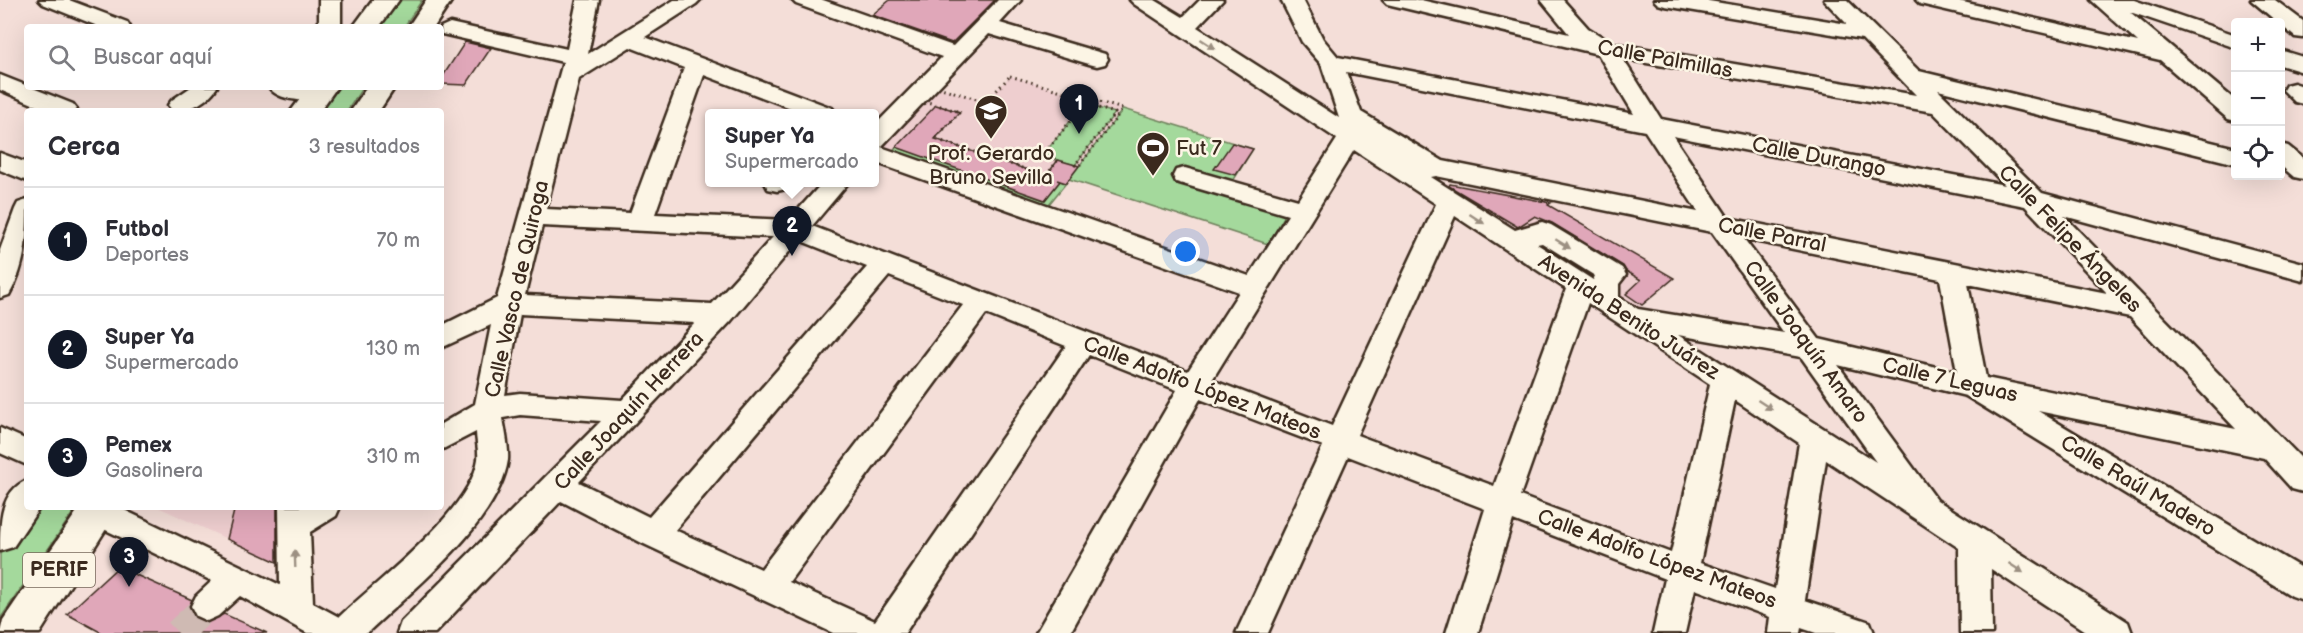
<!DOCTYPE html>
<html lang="es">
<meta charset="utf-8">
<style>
body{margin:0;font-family:"Balsamiq Sans",sans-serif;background:#f7f7f7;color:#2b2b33}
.controls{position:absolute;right:18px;top:18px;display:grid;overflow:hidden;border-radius:6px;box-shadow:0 6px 24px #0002}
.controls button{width:54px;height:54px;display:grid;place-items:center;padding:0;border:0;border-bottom:2px solid #e1e1e2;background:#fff;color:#2b2b33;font:30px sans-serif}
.you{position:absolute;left:1186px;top:252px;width:21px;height:21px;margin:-15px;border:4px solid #fff;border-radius:50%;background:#1a73e8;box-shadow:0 0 0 9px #1a73e833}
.badge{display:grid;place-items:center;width:39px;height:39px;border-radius:50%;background:#111827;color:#fff;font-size:20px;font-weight:700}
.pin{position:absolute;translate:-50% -50px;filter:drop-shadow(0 2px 3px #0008)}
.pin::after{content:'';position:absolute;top:32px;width:21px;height:18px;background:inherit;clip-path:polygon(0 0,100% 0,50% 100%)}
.popup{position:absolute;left:705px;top:109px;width:174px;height:78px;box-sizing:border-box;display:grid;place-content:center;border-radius:6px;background:#fff;filter:drop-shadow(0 2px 4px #0005);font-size:20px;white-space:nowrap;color:#7c7c81}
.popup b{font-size:22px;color:#2b2b33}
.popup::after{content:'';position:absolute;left:50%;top:100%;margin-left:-12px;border:12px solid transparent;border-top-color:#fff}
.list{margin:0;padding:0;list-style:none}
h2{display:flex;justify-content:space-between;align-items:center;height:78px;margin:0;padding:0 24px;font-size:26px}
h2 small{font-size:20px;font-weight:400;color:#7c7c81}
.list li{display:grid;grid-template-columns:39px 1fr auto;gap:18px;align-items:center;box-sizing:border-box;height:108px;padding:0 24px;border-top:2px solid #e1e1e2}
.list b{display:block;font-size:22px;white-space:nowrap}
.list p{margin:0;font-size:20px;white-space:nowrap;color:#7c7c81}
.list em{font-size:20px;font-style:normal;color:#7c7c81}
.icon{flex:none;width:33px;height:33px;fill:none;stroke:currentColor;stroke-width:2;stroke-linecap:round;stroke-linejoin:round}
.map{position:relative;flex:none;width:2303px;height:633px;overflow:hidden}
.search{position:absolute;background:#fff;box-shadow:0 6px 24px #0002;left:24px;top:24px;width:420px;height:66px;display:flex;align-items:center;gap:15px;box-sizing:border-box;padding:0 21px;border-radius:6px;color:#7c7c81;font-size:22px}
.panel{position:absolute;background:#fff;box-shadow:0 6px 24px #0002;left:24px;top:108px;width:420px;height:402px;border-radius:6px}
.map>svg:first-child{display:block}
</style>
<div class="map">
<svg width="2303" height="633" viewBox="0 0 2303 633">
<rect width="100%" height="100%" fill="#f4ded8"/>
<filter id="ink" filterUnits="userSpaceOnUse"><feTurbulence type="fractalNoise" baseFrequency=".0167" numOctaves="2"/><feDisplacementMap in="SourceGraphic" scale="12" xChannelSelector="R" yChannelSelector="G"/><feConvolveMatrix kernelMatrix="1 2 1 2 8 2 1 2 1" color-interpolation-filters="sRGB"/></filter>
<g filter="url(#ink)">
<g fill="#eececf">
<path d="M1010 76 1123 109 1045 209 875 150 935 86 986 102Z"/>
<path d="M1429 180 1543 201 1674 278 1635 311Z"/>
<path d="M158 507H280L277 562 227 539Z"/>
</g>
<g fill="#a4d99c" stroke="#70825d" stroke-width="1.5">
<path d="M396 0H422L404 27H377Z"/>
<path d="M334 87H363L347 111H316Z"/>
<path d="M1084 104 1115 113 1075 165 1043 155Z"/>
<path d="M1123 109 1253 149 1233 181 1294 200 1268 244 1069 179Z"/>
<path d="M896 147 1044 200 1060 181 1066 183 1045 209 889 155Z"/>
<path d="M32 507H77L0 619V553Z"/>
</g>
<g fill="#e0a7b9" stroke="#3b2a1e" stroke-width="1.5">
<path d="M890 0H995L952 43 872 15Z"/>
<path d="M465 42 491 48 466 85 441 84V79Z"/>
<path d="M936 105 960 112 935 139 1046 176 1058 160 1079 166 1066 183 1057 180 1060 181 1045 200 896 147Z"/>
<path d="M1232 143 1253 149 1236 175 1214 169Z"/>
<path d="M1450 184 1551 203 1548 205 1674 278 1642 305 1626 294 1641 280 1626 271 1623 266 1552 223 1535 216 1518 227 1449 186Z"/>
<path d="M235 507H277V562L227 539Z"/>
<path d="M118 567 192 600 189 607 194 617 206 623 224 614 267 633H102L67 614Z"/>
</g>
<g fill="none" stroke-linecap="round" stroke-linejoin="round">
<path stroke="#cfbab3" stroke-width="29" stroke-dasharray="29 15" stroke-linecap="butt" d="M178 633 207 606"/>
<g stroke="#3b2a1e" stroke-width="5">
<g id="minor">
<path d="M39 0H69L127 22 130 27H100L43 4Z"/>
<rect x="319" y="0" width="22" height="27"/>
<path d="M577 0H599L588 54 674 0H700L696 4 645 37 832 108 836 113H804L704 75 655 214 789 220 823 182H849L812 226 1188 371 1239 292 874 162V126L942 57 796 4 792 0H823L953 46 998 0H1021L1000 23 1105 54 1108 59 1105 64 1097 66 1089 64 989 34 881 147 1249 276 1288 215 1176 182 1173 176 1176 170 1185 168 1298 200 1337 139 1134 4 1130 0H1155L1183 17 1200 0H1223L1197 27 1339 118 1321 64 1302 42 1281 0H1303L1323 39 1338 57 1634 114 1598 54 1387 4 1383 0H1421L1569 34 1541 0H1563L1588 28 1612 43 1916 95 1862 39 1665 6 1658 4 1654 0H1703L1847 24 1824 0H1847L1919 71 2236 148V164L1938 90 2042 193 2303 263V281L2064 216 2303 460V492L2292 489 2264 458 2038 411 2303 569V600L2292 596 1966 396 1838 365 1937 500 2128 622 2132 633H2088L1991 569 1992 633H1960L1959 548 1826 460 1805 600 1870 622 1874 633H1816L1801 628 1800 633H1768L1770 617 1695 589 1685 633H1653L1665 579 1513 520 1478 633H1446L1485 509 1348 456 1268 633H1236L1323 446 1200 399 1070 633H1036L1177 390 1089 355 905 633H833L642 543 561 501 435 633H397L401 622 601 421 520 415 503 418C505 431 509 447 508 460 498 524 412 590 367 633H307L240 596 218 616 207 621 196 616 191 606 196 596 212 581 87 521 83 512 85 507H118L280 585 279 507H340L336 516 310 532 313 603 339 617C377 581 471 511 478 459 479 451 476 440 476 432L441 450V424L475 404 491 325 441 348V326L497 298 563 62 442 34 441 27 450 23 567 49ZM630 47 684 68 630 213 546 209 579 79ZM1623 59 1933 112 2005 185 1661 119ZM1346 72 1645 131 1698 212 1443 161 1361 112ZM1673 136 2025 206 2107 293 1728 218ZM1354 150 1436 204 1332 426 1212 380ZM1436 176 1712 232 1784 333 1638 309 1619 297V284L1626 275 1622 268 1551 225 1542 222 1515 230 1431 177ZM1455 216 1566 289 1494 486 1357 435ZM542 226 773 237 712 304 525 295ZM1744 239 1940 279 1957 372 1819 339ZM799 240 867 267 649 517 579 482 731 321ZM1542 243 1595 276 1593 280 1537 244ZM889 276 963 305 761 569 675 530ZM1968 284 2130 317 2236 429 1986 378ZM1588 303 1710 384 1671 553 1520 496ZM520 314 695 323 622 400 520 393 505 395ZM986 314 1066 346 875 621 789 582ZM1678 335 1801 357 1876 462ZM1735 400 1799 443 1775 589 1700 563Z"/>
<path d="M1916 0H1954L2138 42 2091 0H2134L2236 35V48L2130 12 2236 101V121L2228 119 2160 60 1920 4Z"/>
<path d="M2251 0H2275L2303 21V38L2295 37Z"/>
<path d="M2280 50 2303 57V72L2280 65Z"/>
<path d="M0 75 73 104 77 109 75 111H49L0 90Z"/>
<path d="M2294 83 2303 86V104L2295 102 2283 90 2286 85Z"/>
<path d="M191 87H217C208 101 188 113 172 110L168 105 172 100Z"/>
<path d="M269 87H322L329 93 326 98C311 102 278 102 269 87Z"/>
<path d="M2280 144 2288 146 2303 158V179L2294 177 2280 165Z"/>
<path d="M0 153 27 163V181L0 170Z"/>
<path d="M790 182 786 189 777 191 768 189 765 183Z"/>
<path d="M27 200C27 234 27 264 9 295L0 298V250L15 209 18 203Z"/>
<path d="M0 428 27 440V465L0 453Z"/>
</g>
</g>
<g stroke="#3b2a1e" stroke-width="5">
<g id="major">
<path d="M373 0H399L379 27H353Z"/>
<path d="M426 0H452L434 27H408Z"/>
<path d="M309 87H337L320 111H291Z"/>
<path d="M367 87H395L379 111H351Z"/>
<path d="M27 480V507H40L13 547 0 551C0 522 0 492 27 480Z"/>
<path d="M80 507H120L40 633H0L3 620Z"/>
</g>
</g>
<path stroke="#3b2a1e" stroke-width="3" stroke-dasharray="1.5 4" stroke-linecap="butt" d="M1010 76 1123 109 1079 166 1075 165 1115 113 1084 104 1043 155 1058 160 1046 176 935 139 960 112 921 100 935 86 986 102Z"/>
<use href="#minor" fill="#fcf5e5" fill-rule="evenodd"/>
<use href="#major" fill="#fcf5e5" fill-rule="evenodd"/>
</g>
<defs><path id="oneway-solid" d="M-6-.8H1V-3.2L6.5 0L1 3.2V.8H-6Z" transform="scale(1.5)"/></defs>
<g fill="#9c9082">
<use href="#oneway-solid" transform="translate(1208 44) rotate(33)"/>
<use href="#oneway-solid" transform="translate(1477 219) rotate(33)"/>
<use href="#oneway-solid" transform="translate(1563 244) rotate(32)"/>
<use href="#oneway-solid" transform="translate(1765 405) rotate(33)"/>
<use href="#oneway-solid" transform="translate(295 559) rotate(-92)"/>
<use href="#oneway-solid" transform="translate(2016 568) rotate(33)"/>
</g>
</g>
<defs>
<g id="school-pin" transform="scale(1.725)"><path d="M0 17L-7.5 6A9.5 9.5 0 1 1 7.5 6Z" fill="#3b2a1e" stroke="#fcf5e5"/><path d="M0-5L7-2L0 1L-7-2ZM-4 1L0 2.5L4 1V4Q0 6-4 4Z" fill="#fff"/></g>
<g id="stadium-pin" transform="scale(1.725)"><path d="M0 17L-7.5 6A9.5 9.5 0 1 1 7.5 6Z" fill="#3b2a1e" stroke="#fcf5e5"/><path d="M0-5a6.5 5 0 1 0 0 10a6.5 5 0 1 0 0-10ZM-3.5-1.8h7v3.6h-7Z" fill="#fff"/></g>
</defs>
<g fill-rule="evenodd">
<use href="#school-pin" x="991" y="111"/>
<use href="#stadium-pin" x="1153" y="148"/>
</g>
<g text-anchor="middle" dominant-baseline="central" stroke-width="5" stroke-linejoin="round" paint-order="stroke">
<rect fill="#fcf5e5" stroke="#75675a" stroke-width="1.5" x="23" y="553" width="72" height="34" rx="4.5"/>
<g font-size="20" font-weight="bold" fill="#3b2a1e">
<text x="59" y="570">PERIF</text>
</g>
<g font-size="21" fill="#3b2a1e" stroke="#fcf5e5">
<text transform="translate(1665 59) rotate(10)">Calle Palmillas</text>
<text transform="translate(1819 157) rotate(11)">Calle Durango</text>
<text transform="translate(1772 235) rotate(11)">Calle Parral</text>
<text transform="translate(2070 239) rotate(46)">Calle Felipe Ángeles</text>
<text transform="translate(517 289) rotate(-77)">Calle Vasco de Quiroga</text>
<text transform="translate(1629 317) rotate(33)">Avenida Benito Juárez</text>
<text transform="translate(1806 342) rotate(54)">Calle Joaquín Amaro</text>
<text transform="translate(1950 380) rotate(13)">Calle 7 Leguas</text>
<text transform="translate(1202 388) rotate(21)">Calle Adolfo López Mateos</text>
<text transform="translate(629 411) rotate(-47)">Calle Joaquín Herrera</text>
<text transform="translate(2138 486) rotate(31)">Calle Raúl Madero</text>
<text transform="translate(1657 559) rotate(20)">Calle Adolfo López Mateos</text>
</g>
<g font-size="21" fill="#3b2a1e" stroke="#fcf5e5" text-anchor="start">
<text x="1176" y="148">Fut 7</text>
<text x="991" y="153" text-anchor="middle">Prof. Gerardo<tspan x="991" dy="24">Bruno Sevilla</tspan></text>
</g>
</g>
</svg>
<div class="controls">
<button>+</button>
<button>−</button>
<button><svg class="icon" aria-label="locate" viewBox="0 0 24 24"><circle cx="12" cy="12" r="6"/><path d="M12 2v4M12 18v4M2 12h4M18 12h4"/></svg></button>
</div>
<div class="you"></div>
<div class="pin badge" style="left:1079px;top:134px">1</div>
<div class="pin badge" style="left:792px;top:256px">2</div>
<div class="popup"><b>Super Ya</b>Supermercado</div>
<div class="pin badge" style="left:129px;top:587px">3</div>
<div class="search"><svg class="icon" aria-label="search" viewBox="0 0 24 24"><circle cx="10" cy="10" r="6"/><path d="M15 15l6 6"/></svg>Buscar aquí</div>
<section class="panel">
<h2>Cerca<small>3 resultados</small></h2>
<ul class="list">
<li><span class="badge">1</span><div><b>Futbol</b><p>Deportes</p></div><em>70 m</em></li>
<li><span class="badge">2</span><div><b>Super Ya</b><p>Supermercado</p></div><em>130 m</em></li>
<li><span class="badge">3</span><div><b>Pemex</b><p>Gasolinera</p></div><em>310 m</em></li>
</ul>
</section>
</div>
